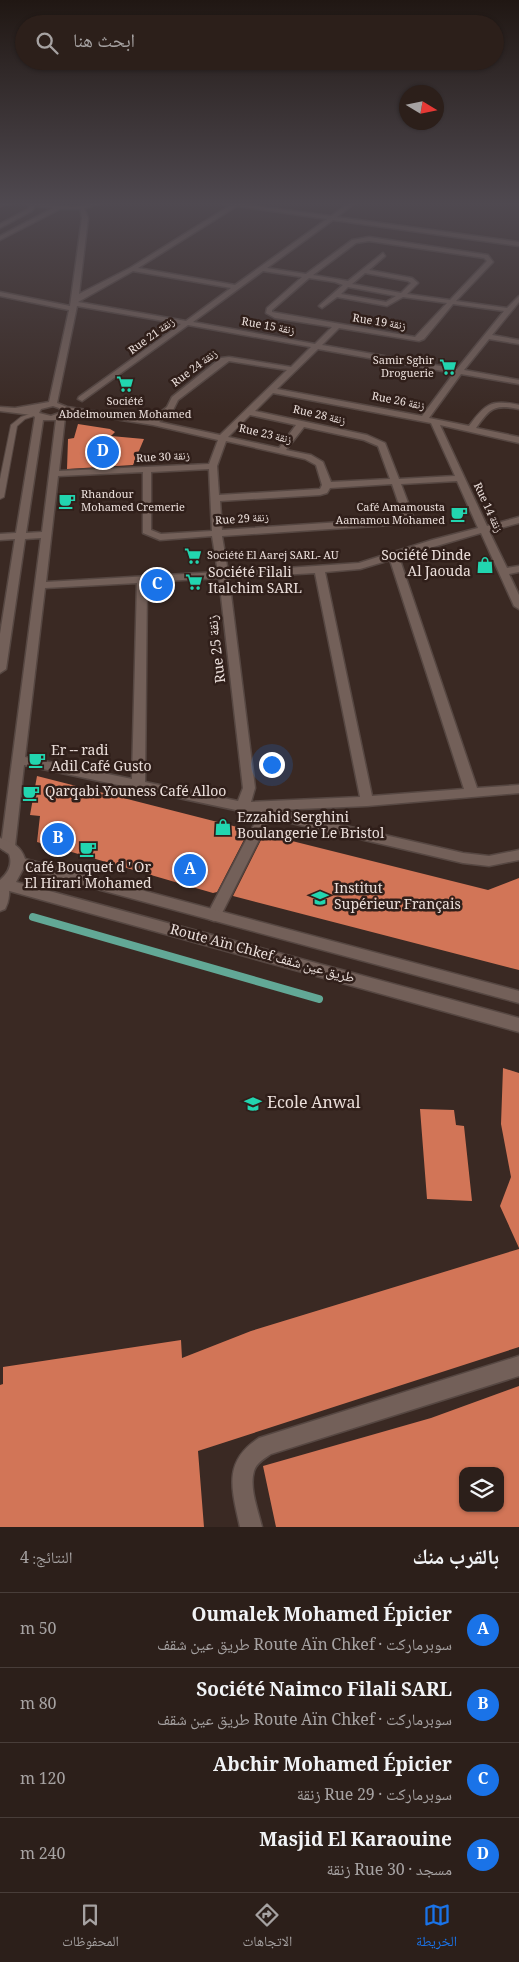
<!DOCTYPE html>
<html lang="ar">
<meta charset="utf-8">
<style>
body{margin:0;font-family:Georgia,"Noto Naskh Arabic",serif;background:#382c27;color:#f1f3f6;direction:rtl}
.controls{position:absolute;right:15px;bottom:15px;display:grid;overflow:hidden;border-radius:10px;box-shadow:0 1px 4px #0004}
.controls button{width:45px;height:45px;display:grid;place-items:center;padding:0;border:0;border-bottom:1px solid #483d39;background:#2c1f1a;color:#f1f3f6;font:25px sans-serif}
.compass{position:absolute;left:399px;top:85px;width:45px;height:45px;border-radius:50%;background:#2c1f1a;box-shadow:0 1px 4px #0004;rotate:100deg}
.you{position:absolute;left:271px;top:764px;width:18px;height:18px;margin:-12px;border:4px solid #fff;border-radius:50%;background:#1a73e8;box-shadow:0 0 0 8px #1a73e833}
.badge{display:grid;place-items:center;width:32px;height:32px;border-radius:50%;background:#1a73e8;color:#fff;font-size:16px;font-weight:700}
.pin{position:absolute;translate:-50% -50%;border:2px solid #fff;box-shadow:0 1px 5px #0006}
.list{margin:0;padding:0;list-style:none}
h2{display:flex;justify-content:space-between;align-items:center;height:65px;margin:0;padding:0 20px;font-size:21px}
h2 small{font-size:16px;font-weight:400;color:#a6a2a2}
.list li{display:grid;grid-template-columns:32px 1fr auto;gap:15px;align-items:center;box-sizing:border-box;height:75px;padding:0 20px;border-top:1px solid #483d39}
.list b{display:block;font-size:19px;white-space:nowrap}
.list p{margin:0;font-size:16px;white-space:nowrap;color:#a6a2a2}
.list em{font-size:16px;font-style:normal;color:#a6a2a2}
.icon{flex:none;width:28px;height:28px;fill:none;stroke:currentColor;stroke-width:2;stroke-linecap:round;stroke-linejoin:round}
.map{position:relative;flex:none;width:519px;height:1527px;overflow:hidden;direction:ltr}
.search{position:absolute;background:#2c1f1a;box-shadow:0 1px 4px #0004;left:15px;right:15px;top:15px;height:55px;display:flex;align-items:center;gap:12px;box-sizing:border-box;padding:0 18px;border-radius:28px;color:#a6a2a2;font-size:19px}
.sheet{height:365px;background:#2c1f1a}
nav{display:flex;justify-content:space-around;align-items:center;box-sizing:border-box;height:70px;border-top:1px solid #483d39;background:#2c1f1a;font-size:14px;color:#a6a2a2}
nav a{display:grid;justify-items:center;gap:2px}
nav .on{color:#1a73e8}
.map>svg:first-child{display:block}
</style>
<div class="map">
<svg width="519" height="1527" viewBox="0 0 519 1527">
<rect width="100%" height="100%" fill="#3a2923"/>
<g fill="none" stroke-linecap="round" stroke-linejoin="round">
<path stroke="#62a896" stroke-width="8" d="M33 917 319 999"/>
</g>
<g fill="#d27557" fill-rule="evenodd">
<path d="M78 424 110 429 115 432 111 436 144 439 133 465 67 469 68 439 74 438Z"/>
<path d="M37 776 249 830 217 892 213 893 37 842 40 816 30 815Z"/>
<path d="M264 834 488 890 519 878V970L233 896Z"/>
<path d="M503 1068 519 1073V1248L500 1206 511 1177 501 1124Z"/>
<path d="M420 1109 454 1110 456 1125 464 1126 472 1201 427 1199Z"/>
<path d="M519 1249V1347L198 1451 204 1527H0V1385L3 1384V1367L181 1340 182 1358 251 1331Z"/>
<path d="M519 1386V1527H276L263 1466 431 1418ZM463 1471H500V1508H463Z"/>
</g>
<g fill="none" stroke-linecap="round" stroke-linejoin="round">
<g stroke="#564742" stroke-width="2">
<path id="lane" d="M35 412 37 413V415L25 419 17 426 4 497 0 499V479L11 425 21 417Z"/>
</g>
<g stroke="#564742" stroke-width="3">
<g id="street">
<path d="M0 202H19L0 206Z"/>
<path d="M216 202H242L241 204 331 216 351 202H356L337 217 519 242V246L333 220 267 268 306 274 352 240 369 237 488 255 493 262 456 301 507 308 519 296V302L492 335 519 340V344L489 339 464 370 519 380V384L461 374 429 418 469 426C485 404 491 399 519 405V409C494 404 490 408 476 428L519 437V443L440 425 487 526 519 517V523L489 531 507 568 519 566V572L509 574 519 595V609L514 606 481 533 399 557 477 788 519 785V793L367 806 276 810 463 853 489 856 519 850V860L489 866 463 863 270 818 219 919 214 921 209 919 207 915 259 815 24 765 15 846 13 850H3L1 846 41 538 25 539 6 669 0 673V634L15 539 0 540V534L16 533 35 417 32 415 0 411V407L15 408 49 402 69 310 0 296V292L70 306 82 218 80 208H84L88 218 79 294 130 268 231 205ZM237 206 327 219 235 285 138 268ZM369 241 484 258 487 261 450 300 407 294 418 283 412 278 369 270 385 256 383 253 348 281 313 275 356 243ZM133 271 231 288 186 321 78 302ZM263 271 302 277 267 308 266 313 275 318 332 327 315 344 193 322ZM365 273 408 281 411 283 401 293 352 284ZM309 278 335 282 343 285 320 305 319 306 322 308 337 297 387 306 403 297 447 303 415 337 272 312V310ZM348 287 396 296 386 302 341 294ZM453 304 504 311 457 369 322 345 339 328 419 341 424 339ZM77 306 181 324 79 397 78 399 82 401 188 325 311 347 291 367 229 357 221 358 172 397 167 407 151 420 67 407 57 403ZM318 349 454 373 422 416 277 389ZM229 361 287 370 220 435 159 422 173 410 178 400ZM273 393 431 423 455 476 399 479 385 443 367 435 255 411ZM53 406 59 408 62 412 51 416 39 413 41 409ZM71 412 153 425 218 440 209 464 59 471 65 417ZM250 415 296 425 279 448 228 437ZM43 420H56L42 532 26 533ZM304 427 364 440 378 446 390 479 331 482 323 462 311 455 286 450ZM226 441 305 459 316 465 322 485 320 489 219 495 217 466ZM209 469 212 531 161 534 151 530V472ZM143 472V533L160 540 212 536 218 572 46 582 58 476ZM457 481 478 528 432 540 359 563 228 572 222 536 406 524 409 523 413 516 401 484ZM392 484 403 516 402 518 222 530 220 501 320 495 327 493 330 488ZM390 560 464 789 372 796 325 572 360 569ZM315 573 360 797 251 802 255 788 229 578ZM219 578 243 788 238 801 145 782 147 582ZM137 583 132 779 25 757 45 588Z"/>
<path d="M0 881 7 882C11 889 9 902 5 909L0 911Z"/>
<path d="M519 1356V1376L271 1454C265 1458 256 1463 254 1471 249 1488 258 1510 262 1527H240C232 1490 222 1462 259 1438Z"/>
</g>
</g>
<g stroke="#564742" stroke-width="3">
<g id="secondary">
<path d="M22 202 73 207 104 202 82 209H60L0 240V236L53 208 35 206 32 211 0 228V224L28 209 30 205Z"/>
<path d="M0 838C12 842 21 846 25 859L519 991V1003L23 869 16 882 519 1018V1032L6 890 0 892V880C8 873 13 865 9 854L0 848Z"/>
</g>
</g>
<use href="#lane" fill="#736059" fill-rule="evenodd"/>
<use href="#street" fill="#736059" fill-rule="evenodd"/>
<use href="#secondary" fill="#736059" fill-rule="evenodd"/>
</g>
<linearGradient id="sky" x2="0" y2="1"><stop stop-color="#201713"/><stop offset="0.49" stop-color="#4f4950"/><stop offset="1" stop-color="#4f4950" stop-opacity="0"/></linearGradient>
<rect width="519" height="415" fill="url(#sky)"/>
<defs>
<g id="supermarket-bare" transform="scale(1.35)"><path d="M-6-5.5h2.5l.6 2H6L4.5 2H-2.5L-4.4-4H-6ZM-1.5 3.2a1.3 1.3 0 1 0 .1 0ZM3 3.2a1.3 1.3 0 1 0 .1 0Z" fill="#22d5af" stroke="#301f1a" stroke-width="2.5" paint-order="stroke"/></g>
<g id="cafe-bare" transform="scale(1.35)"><path d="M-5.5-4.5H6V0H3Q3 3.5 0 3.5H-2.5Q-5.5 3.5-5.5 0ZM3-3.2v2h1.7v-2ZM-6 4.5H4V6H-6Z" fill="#22d5af" stroke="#301f1a" stroke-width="2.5" paint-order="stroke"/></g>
<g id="shop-bare" transform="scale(1.35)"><path d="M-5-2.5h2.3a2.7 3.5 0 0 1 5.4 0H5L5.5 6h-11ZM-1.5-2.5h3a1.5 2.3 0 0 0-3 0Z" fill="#22d5af" stroke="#301f1a" stroke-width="2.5" paint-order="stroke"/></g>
<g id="school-bare" transform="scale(1.35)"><path d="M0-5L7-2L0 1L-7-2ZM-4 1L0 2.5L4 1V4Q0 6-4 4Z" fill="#22d5af" stroke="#301f1a" stroke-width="2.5" paint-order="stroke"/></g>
</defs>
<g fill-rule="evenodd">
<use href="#supermarket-bare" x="448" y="367"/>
<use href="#supermarket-bare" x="125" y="384"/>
<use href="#cafe-bare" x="67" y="501"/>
<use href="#cafe-bare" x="459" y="514"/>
<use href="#supermarket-bare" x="193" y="556"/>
<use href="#shop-bare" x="485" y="565"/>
<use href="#supermarket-bare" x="194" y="582"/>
<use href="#cafe-bare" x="37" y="760"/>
<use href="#cafe-bare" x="31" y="793"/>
<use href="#shop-bare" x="223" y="827"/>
<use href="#cafe-bare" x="88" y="849"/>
<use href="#school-bare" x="320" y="898"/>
<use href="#school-bare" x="253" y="1104"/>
</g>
<g text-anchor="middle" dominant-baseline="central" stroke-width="5" stroke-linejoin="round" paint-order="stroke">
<g font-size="11" fill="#ebdfdb" stroke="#301f1a">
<text transform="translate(379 323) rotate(9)">Rue 19 زنقة</text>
<text transform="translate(268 327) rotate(10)">Rue 15 زنقة</text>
<text transform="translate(152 337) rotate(-36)">Rue 21 زنقة</text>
<text transform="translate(195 369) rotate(-37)">Rue 24 زنقة</text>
<text transform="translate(398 402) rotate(11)">Rue 26 زنقة</text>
<text transform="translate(319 416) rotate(13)">Rue 28 زنقة</text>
<text transform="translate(265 435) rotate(13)">Rue 23 زنقة</text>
<text transform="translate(163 458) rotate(-3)">Rue 30 زنقة</text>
<text transform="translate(487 508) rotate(65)">Rue 14 زنقة</text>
<text transform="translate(242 520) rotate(-4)">Rue 29 زنقة</text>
</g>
<g font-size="11" fill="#ebdfdb" stroke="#301f1a" text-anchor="end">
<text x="434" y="361">Samir Sghir<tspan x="434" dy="13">Droguerie</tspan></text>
<text x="125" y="402" text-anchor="middle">Société<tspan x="125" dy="13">Abdelmoumen Mohamed</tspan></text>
<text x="81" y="495" text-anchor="start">Rhandour<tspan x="81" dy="13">Mohamed Cremerie</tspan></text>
<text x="445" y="508">Café Amamousta<tspan x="445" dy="13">Aamamou Mohamed</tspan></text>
<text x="207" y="556" text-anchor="start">Société El Aarej SARL- AU</text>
</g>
<g font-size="14" fill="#ebdfdb" stroke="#301f1a" text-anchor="start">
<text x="471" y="557" text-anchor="end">Société Dinde<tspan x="471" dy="16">Al Jaouda</tspan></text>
<text x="208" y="574">Société Filali<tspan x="208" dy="16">Italchim SARL</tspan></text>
<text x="51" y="752">Er -- radi<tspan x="51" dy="16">Adil Café Gusto</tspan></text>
<text x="45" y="793">Qarqabi Youness Café Alloo</text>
<text x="237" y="819">Ezzahid Serghini<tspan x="237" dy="16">Boulangerie Le Bristol</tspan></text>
<text x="88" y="869" text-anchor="middle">Café Bouquet d ' Or<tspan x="88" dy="16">El Hirari Mohamed</tspan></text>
<text x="334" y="890">Institut<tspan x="334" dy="16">Supérieur Français</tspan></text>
</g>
<g font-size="14" fill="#ebdfdb" stroke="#301f1a">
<text transform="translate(218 649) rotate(-97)">Rue 25 زنقة</text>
<text transform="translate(262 955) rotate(15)">Route Aïn Chkef طريق عين شقف</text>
</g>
<g font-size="16" fill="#ebdfdb" stroke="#301f1a" text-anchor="start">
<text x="267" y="1104">Ecole Anwal</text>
</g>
</g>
</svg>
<div class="controls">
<button><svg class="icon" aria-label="layers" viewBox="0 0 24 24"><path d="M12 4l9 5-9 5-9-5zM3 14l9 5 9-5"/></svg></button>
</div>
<svg class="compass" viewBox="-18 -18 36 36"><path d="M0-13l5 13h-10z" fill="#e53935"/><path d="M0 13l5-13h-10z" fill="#a6a2a2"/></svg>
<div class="you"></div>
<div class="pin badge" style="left:190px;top:870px">A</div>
<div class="pin badge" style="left:58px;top:839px">B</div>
<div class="pin badge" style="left:157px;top:585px">C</div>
<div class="pin badge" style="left:103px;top:452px">D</div>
<div class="search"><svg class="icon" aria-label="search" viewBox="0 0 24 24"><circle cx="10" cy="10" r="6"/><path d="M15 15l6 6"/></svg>ابحث هنا</div>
</div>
<section class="sheet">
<h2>بالقرب منك<small>النتائج: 4</small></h2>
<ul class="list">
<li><span class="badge">A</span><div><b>Oumalek Mohamed Épicier</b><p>سوبرماركت · Route Aïn Chkef طريق عين شقف</p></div><em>50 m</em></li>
<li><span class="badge">B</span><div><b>Société Naimco Filali SARL</b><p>سوبرماركت · Route Aïn Chkef طريق عين شقف</p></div><em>80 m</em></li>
<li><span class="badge">C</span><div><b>Abchir Mohamed Épicier</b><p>سوبرماركت · Rue 29 زنقة</p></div><em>120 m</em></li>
<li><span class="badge">D</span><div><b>Masjid El Karaouine</b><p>مسجد · Rue 30 زنقة</p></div><em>240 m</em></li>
</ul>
</section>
<nav>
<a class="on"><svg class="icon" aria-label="map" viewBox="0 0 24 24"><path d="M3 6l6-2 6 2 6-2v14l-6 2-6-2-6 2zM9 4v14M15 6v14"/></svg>الخريطة</a>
<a><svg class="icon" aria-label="directions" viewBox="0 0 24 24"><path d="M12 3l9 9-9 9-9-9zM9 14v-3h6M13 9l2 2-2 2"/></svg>الاتجاهات</a>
<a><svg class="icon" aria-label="saved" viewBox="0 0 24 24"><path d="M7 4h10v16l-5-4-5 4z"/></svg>المحفوظات</a>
</nav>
